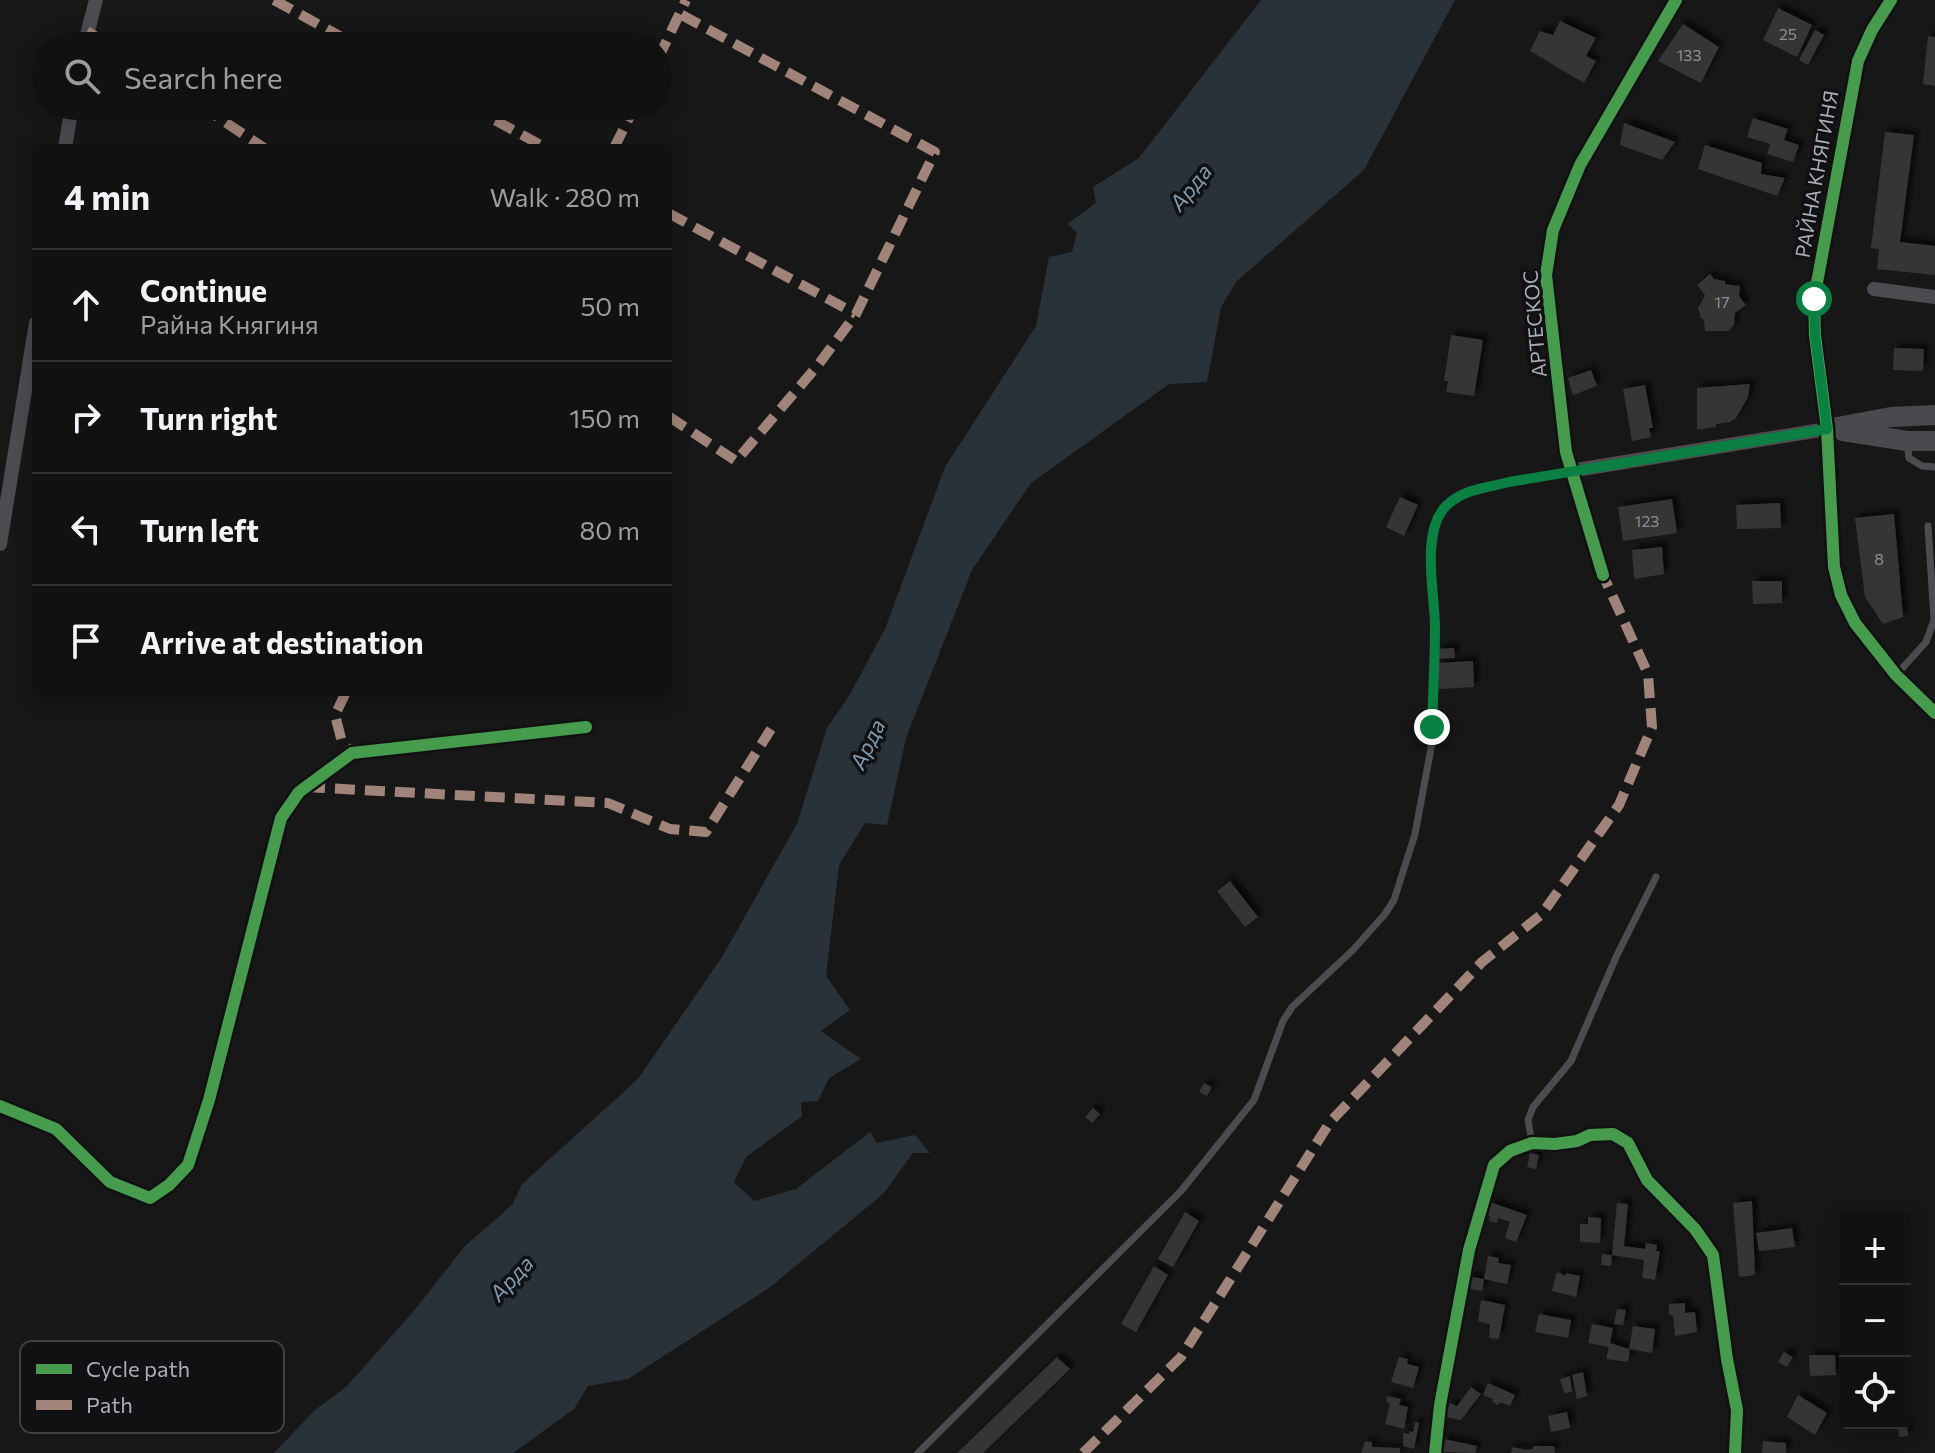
<!DOCTYPE html>
<meta charset="utf-8">
<style>
body{margin:0;font-family:Commissioner,sans-serif;background:#1a1a1a;color:#f1f3f6}
.controls{position:absolute;right:24px;bottom:24px;display:grid;overflow:hidden;border-radius:8px;box-shadow:0 4px 20px #0003}
.controls button{width:72px;height:72px;display:grid;place-items:center;padding:0;border:0;border-bottom:2px solid #303131;background:#111;color:#f1f3f6;font:40px sans-serif}
.stop{position:absolute;width:24px;height:24px;margin:-18px;border:6px solid #0b8043;border-radius:50%;background:#fff}
.stop.end{background:#0b8043;border-color:#fff;box-shadow:0 2px 8px #0008}
.list{margin:0;padding:0;list-style:none}
h2{display:flex;justify-content:space-between;align-items:center;height:104px;margin:0;padding:0 32px;font-size:34px}
h2 small{font-size:26px;font-weight:400;color:#9c9d9f}
.list li{display:grid;grid-template-columns:52px 1fr auto;gap:24px;align-items:center;box-sizing:border-box;height:112px;padding:0 32px;border-top:2px solid #303131}
.list b{display:block;font-size:30px;white-space:nowrap}
.list p{margin:0;font-size:26px;white-space:nowrap;color:#9c9d9f}
.list em{font-size:26px;font-style:normal;color:#9c9d9f}
.icon{flex:none;width:44px;height:44px;fill:none;stroke:currentColor;stroke-width:2;stroke-linecap:round;stroke-linejoin:round}
.map{position:relative;flex:none;width:1935px;height:1453px;overflow:hidden}
.search{position:absolute;background:#111;box-shadow:0 4px 20px #0003;left:32px;top:32px;width:640px;height:88px;display:flex;align-items:center;gap:20px;box-sizing:border-box;padding:0 28px;border-radius:44px;color:#9c9d9f;font-size:30px}
.panel{position:absolute;background:#111;box-shadow:0 4px 20px #0003;left:32px;top:144px;width:640px;height:552px;border-radius:8px}
.map>svg:first-child{display:block}
</style>
<div class="map">
<svg width="1935" height="1453" viewBox="0 0 1935 1453">
<defs>
<filter id="shadow"><feDropShadow dx="5" dy="-5" stdDeviation="2" flood-color="#0009"/></filter>
</defs>
<rect width="100%" height="100%" fill="#171717"/>
<path fill="#2a3239" d="M1261 0H1455L1364 170 1237 281 1221 307 1207 382 1169 384 1031 483 972 570 906 738 887 825 865 823 839 865 826 976 850 1010 821 1031 861 1059 829 1078 818 1101 801 1102 802 1116 746 1157 734 1182 754 1201 796 1189 870 1132 877 1143 915 1135 930 1153H913L883 1194 769 1288 628 1379 588 1386 574 1409 513 1453H274L315 1410 346 1387 413 1312 465 1246 512 1205 522 1184 638 1079 722 957 797 824 827 728 849 696 885 629 945 467 1036 326 1049 257 1072 252 1077 232 1067 224 1096 203 1093 187 1139 158Z"/>
<g fill="#353536" filter="url(#shadow)">
<path d="M1778 8 1812 25 1797 57 1763 40Z"/>
<path d="M1560 21 1596 38 1586 56 1596 61 1584 83 1530 51 1540 31 1553 35Z"/>
<path d="M1683 24 1719 47 1701 83 1658 61Z"/>
<path d="M1815 30 1824 35 1808 65 1799 60Z"/>
<path d="M1928 36 1935 37V86L1923 84Z"/>
<path d="M1753 118 1788 129 1784 140 1799 145 1793 162 1767 154 1770 144 1747 137Z"/>
<path d="M1624 123 1675 142 1662 160 1620 145Z"/>
<path d="M1885 132 1914 135 1900 242 1935 246V275L1877 269 1879 249 1871 248Z"/>
<path d="M1705 145 1762 163 1761 174 1785 178 1777 196 1698 169Z"/>
<path d="M1710 274 1714 279 1725 281V284L1740 286 1739 296 1746 305 1735 313 1734 325 1728 331H1705L1704 320 1701 318 1698 308 1705 295 1697 285Z"/>
<path d="M1451 335 1483 340 1474 396 1446 392 1448 381H1444Z"/>
<path d="M1894 348 1924 349 1923 371 1893 370Z"/>
<path d="M1591 370 1597 386 1573 395 1568 378Z"/>
<path d="M1750 384 1748 397 1736 418 1730 422 1716 424V427L1697 430V388Z"/>
<path d="M1645 385 1653 428H1649L1651 437 1632 441 1623 389Z"/>
<path d="M1400 497 1418 505 1404 536 1386 527Z"/>
<path d="M1672 499 1677 533 1623 541 1618 507Z"/>
<path d="M1780 503 1781 528 1737 529 1736 505Z"/>
<path d="M1894 514 1903 617 1883 624 1865 597 1855 518Z"/>
<path d="M1662 547 1664 574 1634 579 1632 550Z"/>
<path d="M1752 581H1782V603L1753 604Z"/>
<path d="M1454 648 1455 658 1437 659V649Z"/>
<path d="M1473 661 1474 687 1439 689 1438 663Z"/>
<path d="M1230 881 1258 917 1245 927 1217 891Z"/>
<path d="M1204 1083 1212 1087 1207 1096 1199 1092Z"/>
<path d="M1093 1108 1100 1114 1092 1123 1085 1117Z"/>
<path d="M1530 1153 1539 1155 1536 1169 1527 1167Z"/>
<path d="M1752 1201 1755 1275 1739 1277 1733 1203Z"/>
<path d="M1490 1202 1527 1215 1516 1242 1505 1238 1510 1222 1498 1218 1497 1223 1489 1221 1490 1216 1484 1214Z"/>
<path d="M1617 1203 1628 1204 1624 1246 1645 1249 1646 1243 1657 1245 1656 1251H1660L1655 1280 1642 1278 1644 1260 1612 1255Z"/>
<path d="M1185 1212 1199 1221 1173 1267 1158 1259Z"/>
<path d="M1588 1217 1601 1218 1600 1243 1580 1242V1224H1588Z"/>
<path d="M1792 1228 1795 1247 1759 1251 1756 1233Z"/>
<path d="M1602 1254 1612 1255 1611 1266 1601 1265Z"/>
<path d="M1488 1256 1499 1258 1498 1263 1511 1265 1507 1284 1484 1279Z"/>
<path d="M1154 1266 1168 1275 1136 1332 1121 1324Z"/>
<path d="M1559 1272 1564 1276 1566 1273 1580 1276 1576 1297 1552 1291 1556 1274Z"/>
<path d="M1467 1276 1484 1279 1482 1291 1466 1288Z"/>
<path d="M1481 1300 1505 1305 1499 1339 1489 1338 1490 1324 1478 1321Z"/>
<path d="M1685 1303V1313L1695 1312 1697 1332 1675 1336 1673 1315H1669V1304Z"/>
<path d="M1617 1309 1626 1310 1623 1325 1614 1324Z"/>
<path d="M1539 1314 1571 1320 1568 1338 1535 1332Z"/>
<path d="M1592 1324 1613 1328 1610 1343 1629 1349 1633 1326 1655 1329 1652 1353 1630 1349 1628 1362 1606 1359 1609 1347 1588 1343Z"/>
<path d="M1784 1352 1793 1357 1787 1367 1778 1362Z"/>
<path d="M1809 1355H1835L1836 1375 1810 1376Z"/>
<path d="M1057 1357 1070 1369 983 1453H957Z"/>
<path d="M1399 1357 1408 1359 1407 1364 1419 1367 1413 1388 1391 1382Z"/>
<path d="M1583 1372 1587 1396 1577 1399 1572 1375Z"/>
<path d="M1570 1376 1572 1392 1564 1393 1560 1379Z"/>
<path d="M1488 1383 1515 1395 1510 1406 1500 1402 1498 1405 1492 1402 1493 1399 1483 1395Z"/>
<path d="M1471 1387 1481 1394 1461 1420 1444 1417 1450 1403 1457 1406Z"/>
<path d="M1798 1395 1827 1413 1815 1435 1787 1417Z"/>
<path d="M1387 1396 1401 1399 1399 1405 1408 1407 1404 1429 1385 1424 1390 1403 1386 1402Z"/>
<path d="M1567 1412 1570 1428 1551 1432 1548 1416Z"/>
<path d="M1415 1422 1419 1423 1414 1449 1403 1446V1433L1409 1434V1431L1413 1432Z"/>
<path d="M1898 1423H1907L1908 1436 1899 1437Z"/>
<path d="M1444 1439 1477 1446 1475 1453 1442 1452Z"/>
<path d="M1365 1441 1372 1442V1447L1400 1448V1453H1361Z"/>
<path d="M1763 1441 1786 1443V1453H1762Z"/>
<path d="M1533 1446H1554L1555 1453H1511L1512 1447 1527 1450 1533 1449Z"/>
</g>
<g fill="none" stroke-linecap="round" stroke-linejoin="round">
<g stroke="#4b4c50" stroke-width="7">
<path d="M1907 443 1909 458 1922 466 1935 467"/>
<path d="M1896 675 1926 642 1934 620 1928 526"/>
<path d="M1532 1143 1528 1120 1533 1107 1571 1061 1617 955 1656 877"/>
<path d="M918 1453 1181 1191 1254 1100 1283 1021 1292 1007 1353 950 1385 914 1394 900 1415 834 1432 743 1435 625 1431 560 1437 517 1445 507 1470 490 1569 471"/>
</g>
<g stroke="#4b4c50" stroke-width="14">
<path d="M1891 0 1872 30 1858 61 1814 299 1815 335 1827 429 1834 567 1841 595 1855 623 1896 675 1935 713"/>
<path d="M84 46 96 0"/>
<path d="M65 148 72 106"/>
<path d="M1874 289 1935 297"/>
<path d="M1570 471 1827 429"/>
<path d="M0 544 36 323"/>
<path d="M1603 575 1566 452 1546 275 1553 230 1580 165 1676 0"/>
<path d="M0 1106 56 1129 110 1182 150 1198 169 1185 188 1165 209 1100 281 818 299 792 352 753 586 727"/>
<path d="M1435 1453 1440 1405 1469 1250 1494 1165 1510 1151 1532 1143 1555 1144 1577 1141 1590 1135 1613 1134 1628 1143 1647 1180 1695 1229 1713 1255 1727 1359 1737 1410 1735 1453"/>
</g>
<g stroke="#4a4a4e" stroke-width="20">
<path d="M1827 429 1891 417 1935 415"/>
<path d="M1843 431 1907 441H1935"/>
</g>
<g stroke="#a18479" stroke-width="10" stroke-dasharray="20 10" stroke-linecap="butt">
<path d="M274 0 358 46"/>
<path d="M87 31 110 46"/>
<path d="M658 59 686 0"/>
<path d="M201 106 264 148"/>
<path d="M469 106 546 148"/>
<path d="M614 148 635 106"/>
<path d="M668 213 856 314"/>
<path d="M668 416 736 461 818 365 856 314 935 152 680 14"/>
<path d="M346 692 335 715 342 742 352 753"/>
<path d="M305 787 608 803 670 829 706 832 771 729"/>
<path d="M1083 1453 1181 1357 1330 1122 1482 962 1542 914 1619 805 1652 727 1648 674 1603 575"/>
</g>
<g stroke="#111113" stroke-width="17">
<g id="cycleway">
<path d="M1891 0 1872 30 1858 61 1814 299 1815 335 1827 429 1834 567 1841 595 1855 623 1896 675 1935 713"/>
<path d="M1603 575 1566 452 1546 275 1553 230 1580 165 1676 0"/>
<path d="M0 1106 56 1129 110 1182 150 1198 169 1185 188 1165 209 1100 281 818 299 792 352 753 586 727"/>
<path d="M1435 1453 1440 1405 1469 1250 1494 1165 1510 1151 1532 1143 1555 1144 1577 1141 1590 1135 1613 1134 1628 1143 1647 1180 1695 1229 1713 1255 1727 1359 1737 1410 1735 1453"/>
</g>
</g>
<use href="#cycleway" stroke="#469c4c" stroke-width="12"/>
</g>
<g fill="none" stroke-linecap="round" stroke-linejoin="round">
<path stroke="#0b8043" stroke-width="10" d="M1432 727C1433 694 1435 660 1435 627 1435 593 1420 533 1446 506 1463 489 1486 488 1509 482L1827 429 1815 335 1814 299"/>
</g>
<g text-anchor="middle" dominant-baseline="central" stroke-width="7" stroke-linejoin="round" paint-order="stroke">
<g font-size="16" fill="#8b8f98">
<text x="1788" y="33">25</text>
<text x="1689" y="54">133</text>
<text x="1722" y="301">17</text>
<text x="1647" y="520">123</text>
<text x="1879" y="558">8</text>
</g>
<g font-size="20" fill="#a8adb8" stroke="#111113">
<text transform="translate(1816 174) rotate(-80)">РАЙНА КНЯГИНЯ</text>
<text transform="translate(1534 324) rotate(-95)">АРТЕСКОС</text>
</g>
<g font-size="22" font-style="italic" fill="#7f9bb3" stroke="#111113">
<text transform="translate(1190 187) rotate(-51)">Арда</text>
<text transform="translate(867 744) rotate(-64)">Арда</text>
<text transform="translate(511 1278) rotate(-47)">Арда</text>
</g>
</g>
<rect x="20" y="1341" width="264" height="92" rx="12" fill="#111113" stroke="#3e4045" stroke-width="2"/>
<rect x="36" y="1364" width="36" height="10" fill="#469c4c"/>
<rect x="36" y="1400" width="36" height="10" fill="#a18479"/>
<g font-size="22" fill="#a8adb8">
<text x="86" y="1377">Cycle path</text>
<text x="86" y="1413">Path</text>
</g>
</svg>
<div class="controls">
<button>+</button>
<button>−</button>
<button><svg class="icon" aria-label="locate" viewBox="0 0 24 24"><circle cx="12" cy="12" r="6"/><path d="M12 2v4M12 18v4M2 12h4M18 12h4"/></svg></button>
</div>
<div class="stop" style="left:1814px;top:299px"></div>
<div class="stop end" style="left:1432px;top:727px"></div>
<div class="search"><svg class="icon" aria-label="search" viewBox="0 0 24 24"><circle cx="10" cy="10" r="6"/><path d="M15 15l6 6"/></svg>Search here</div>
<section class="panel">
<h2>4 min<small>Walk · 280 m</small></h2>
<ul class="list">
<li><svg class="icon" aria-label="ahead" viewBox="0 0 24 24"><path d="M12 20V5M6 11l6-6 6 6"/></svg><div><b>Continue</b><p>Райна Княгиня</p></div><em>50 m</em></li>
<li><svg class="icon" aria-label="right" viewBox="0 0 24 24"><path d="M7 20v-9h11M14 6l5 5-5 5"/></svg><div><b>Turn right</b></div><em>150 m</em></li>
<li><svg class="icon" aria-label="left" viewBox="0 0 24 24"><path d="M17 20v-9H6M10 6l-5 5 5 5"/></svg><div><b>Turn left</b></div><em>80 m</em></li>
<li><svg class="icon" aria-label="arrive" viewBox="0 0 24 24"><path d="M6 21V4h12l-3 4 3 4H6"/></svg><div><b>Arrive at destination</b></div></li>
</ul>
</section>
</div>
